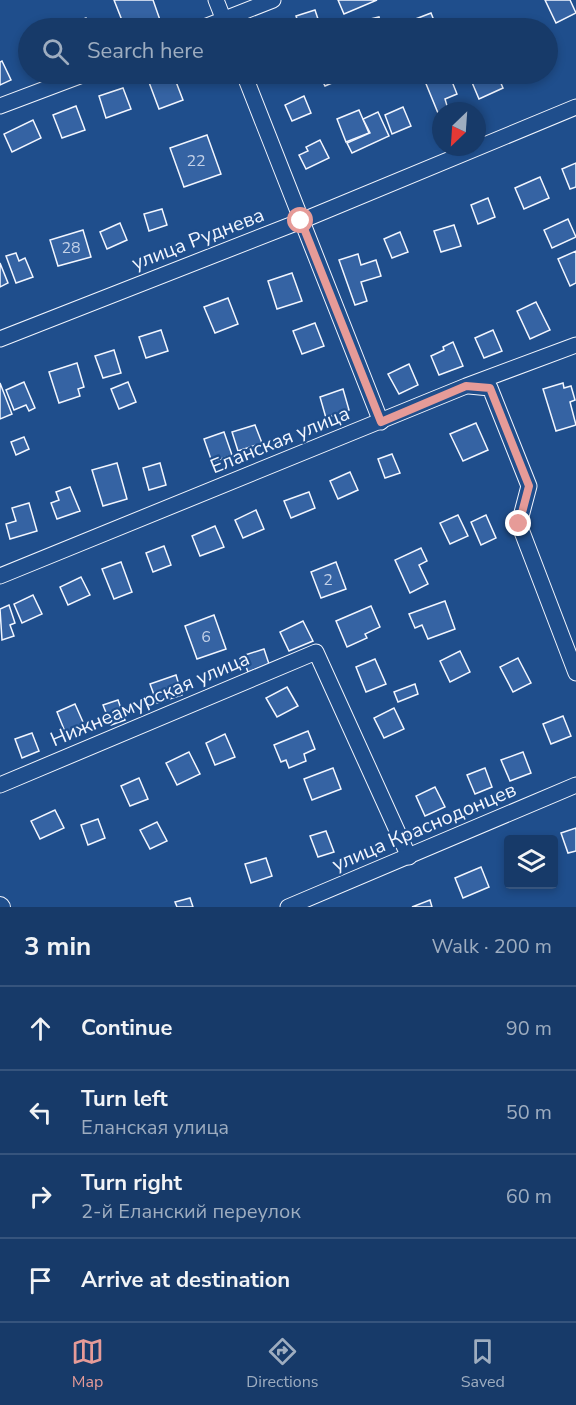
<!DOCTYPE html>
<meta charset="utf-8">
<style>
body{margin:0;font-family:"Nunito Sans",sans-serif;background:#20416f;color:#f1f3f6}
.controls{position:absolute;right:18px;bottom:18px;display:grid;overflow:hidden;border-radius:6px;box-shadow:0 3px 9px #0003}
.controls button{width:54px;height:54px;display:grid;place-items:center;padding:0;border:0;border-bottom:2px solid #36547d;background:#173a69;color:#f1f3f6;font:30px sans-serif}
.compass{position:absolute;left:432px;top:102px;width:54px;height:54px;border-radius:50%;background:#173a69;box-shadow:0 3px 9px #0003;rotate:205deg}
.stop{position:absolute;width:18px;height:18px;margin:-14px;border:4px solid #e69b98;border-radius:50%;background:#fff}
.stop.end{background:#e69b98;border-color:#fff;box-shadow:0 2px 6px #0008}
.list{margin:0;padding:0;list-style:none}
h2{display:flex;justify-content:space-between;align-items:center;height:78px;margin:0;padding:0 24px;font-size:26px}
h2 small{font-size:20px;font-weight:400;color:#9eadc0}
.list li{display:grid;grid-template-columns:39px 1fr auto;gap:18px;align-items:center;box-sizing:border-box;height:84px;padding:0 24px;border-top:2px solid #36547d}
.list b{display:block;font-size:22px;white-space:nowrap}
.list p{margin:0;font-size:20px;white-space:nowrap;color:#9eadc0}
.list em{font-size:20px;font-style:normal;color:#9eadc0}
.icon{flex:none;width:33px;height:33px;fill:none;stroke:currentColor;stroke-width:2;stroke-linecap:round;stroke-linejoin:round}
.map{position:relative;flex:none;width:576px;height:907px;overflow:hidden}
.search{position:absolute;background:#173a69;box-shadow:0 3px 9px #0003;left:18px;right:18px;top:18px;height:66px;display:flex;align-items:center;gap:15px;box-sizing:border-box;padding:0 21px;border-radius:33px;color:#9eadc0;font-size:22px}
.sheet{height:414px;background:#173a69}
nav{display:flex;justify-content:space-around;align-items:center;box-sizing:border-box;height:84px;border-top:2px solid #36547d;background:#173a69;font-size:16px;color:#9eadc0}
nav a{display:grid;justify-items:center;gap:3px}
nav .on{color:#e69b98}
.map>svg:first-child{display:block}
</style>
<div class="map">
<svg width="576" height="907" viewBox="0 0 576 907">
<rect width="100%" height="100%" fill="#1f4e8c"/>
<g fill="#3563a3" stroke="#f2f6ff" stroke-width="1.5">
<path d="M114 0H153L160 20 137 28H125Z"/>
<path d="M338 0H377L344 14Z"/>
<path d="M545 0H570L576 13 556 23Z"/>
<path d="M315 10 321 28H300L296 16Z"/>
<path d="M431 13 437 28H417L413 20Z"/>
<path d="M379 17 382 27 364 28 362 21Z"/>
<path d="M86 18 90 28H67L66 26Z"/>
<path d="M468 22 470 28H455L454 27Z"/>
<path d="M281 23 282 28H261Z"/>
<path d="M2 61 11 80 0 85V62Z"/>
<path d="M156 74H173L183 100 159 109 147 77Z"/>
<path d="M326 74H336L339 80 325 86 320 76Z"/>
<path d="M422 74H449L457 94 445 99 448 109 438 113Z"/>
<path d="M485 74H497L503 88 479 99 471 80Z"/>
<path d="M523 74H543L525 80Z"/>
<path d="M123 88 131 109 106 118 99 96Z"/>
<path d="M304 96 311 113 292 121 285 105Z"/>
<path d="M76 106 85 130 62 138 53 115Z"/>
<path d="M403 107 411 126 392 134 385 115Z"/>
<path d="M359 110 369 133 346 142 337 119Z"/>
<path d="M378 112 389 136 352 153 347 143 370 133 363 119Z"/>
<path d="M33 120 41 138 12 152 4 134Z"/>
<path d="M207 135 221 174 184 187 170 148Z"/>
<path d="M320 140 329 158 306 169 299 155 308 151 306 147Z"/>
<path d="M576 163V187L570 189 562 169Z"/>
<path d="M540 177 549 198 524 209 515 188Z"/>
<path d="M488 198 495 217 478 224 471 205Z"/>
<path d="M162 209 167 225 149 231 144 214Z"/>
<path d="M568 219 576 237 552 248 544 230Z"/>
<path d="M120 223 127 240 107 249 100 232Z"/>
<path d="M454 225 461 246 441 252 434 231Z"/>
<path d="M83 230 91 257 58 266 50 240Z"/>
<path d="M400 232 408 252 392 258 384 239Z"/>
<path d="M576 251V283L570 286 558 259Z"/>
<path d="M16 253 19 261 25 258 33 277 16 283 6 256Z"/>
<path d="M358 254 361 265 376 260 381 276 361 282 367 301 355 305 339 260Z"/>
<path d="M0 263 8 283 0 287Z"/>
<path d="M292 273 302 301 277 309 268 281Z"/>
<path d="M228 298 238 324 215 333 204 307Z"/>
<path d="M536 302 550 330 530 339 517 311Z"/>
<path d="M315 323 324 346 302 354 293 331Z"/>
<path d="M161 330 168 351 146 358 139 337Z"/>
<path d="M493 330 502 351 484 358 475 338Z"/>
<path d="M453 342 463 366 439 375 431 356 444 350 443 347Z"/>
<path d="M114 350 121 373 103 378 95 356Z"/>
<path d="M77 363 84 387 78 389 80 396 59 403 49 372Z"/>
<path d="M409 364 418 385 399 394 388 374Z"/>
<path d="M24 382 35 408 29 411 26 405 14 410 6 390Z"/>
<path d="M128 382 136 402 119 409 111 389Z"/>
<path d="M0 383 12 414 0 419Z"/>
<path d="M563 383 564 388 571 386 575 400 570 402 576 425 556 431 543 389Z"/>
<path d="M343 389 349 410 326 418 320 397Z"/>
<path d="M476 423 488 450 463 461 450 434Z"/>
<path d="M255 425 262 443 238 451 232 432Z"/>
<path d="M224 432 232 455 212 462 204 439Z"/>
<path d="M24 437 29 449 16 455 11 442Z"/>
<path d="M392 454 400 473 385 478 378 459Z"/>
<path d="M117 463 127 499 103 506 92 470Z"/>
<path d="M160 463 166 485 149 490 143 468Z"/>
<path d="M350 472 358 490 338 499 330 481Z"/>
<path d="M70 487 80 511 57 519 51 503 59 500 56 492Z"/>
<path d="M309 492 315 508 291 518 284 501Z"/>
<path d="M29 503 37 531 10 539 6 524 16 521 12 508Z"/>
<path d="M256 510 264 529 243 538 235 520Z"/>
<path d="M458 515 468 536 450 544 440 523Z"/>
<path d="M486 515 496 538 481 545 471 522Z"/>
<path d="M215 526 224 547 200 556 192 536Z"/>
<path d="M164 546 171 565 153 572 146 553Z"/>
<path d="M421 548 427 561 419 565 428 584 410 593 395 560Z"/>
<path d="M121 562 132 592 114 599 102 569Z"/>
<path d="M336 562 346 589 321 598 311 572Z"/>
<path d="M81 577 90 595 68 605 60 587Z"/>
<path d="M33 595 42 614 22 623 14 604Z"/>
<path d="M445 601 455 629 428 639 422 625 415 628 409 614Z"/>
<path d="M9 605 15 623 10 625 14 636 2 640 0 609Z"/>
<path d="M371 606 380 627 365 634 367 638 347 647 336 621Z"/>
<path d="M214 615 226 649 197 659 185 626Z"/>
<path d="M303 621 313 641 289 651 280 632Z"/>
<path d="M264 649 269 664 248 672 242 656Z"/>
<path d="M460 651 470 672 450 682 440 661Z"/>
<path d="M518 658 531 683 513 692 500 667Z"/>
<path d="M375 659 386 684 366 692 356 667Z"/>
<path d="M176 675 182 695 157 703 150 684Z"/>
<path d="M415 684 418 694 398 702 394 692Z"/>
<path d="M287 687 298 706 277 717 266 698Z"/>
<path d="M118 700 125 720 111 725 103 705Z"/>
<path d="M75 704 87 731 68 739 57 712Z"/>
<path d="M394 708 404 729 384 738 374 718Z"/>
<path d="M563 716 571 736 551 744 543 724Z"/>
<path d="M308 731 315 749 304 754 306 761 289 768 286 760 281 762 274 745Z"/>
<path d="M32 733 39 751 22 758 15 739Z"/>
<path d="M225 734 235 757 215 765 206 743Z"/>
<path d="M189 752 200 774 177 785 166 763Z"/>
<path d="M523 752 531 773 510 781 501 760Z"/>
<path d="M333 768 341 789 312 800 304 779Z"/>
<path d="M485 768 492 787 475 794 467 775Z"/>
<path d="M139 778 148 799 130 806 121 786Z"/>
<path d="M435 787 445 807 425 816 416 796Z"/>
<path d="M55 810 64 828 40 839 31 821Z"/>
<path d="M98 819 105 838 88 845 81 825Z"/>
<path d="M157 822 167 841 150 849 140 830Z"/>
<path d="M576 828V851L568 853 561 833Z"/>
<path d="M326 831 334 852 318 857 310 836Z"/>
<path d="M266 858 272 876 251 883 245 864Z"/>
<path d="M481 867 489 887 463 898 455 878Z"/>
<path d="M190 898 193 907H177L175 902Z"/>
<path d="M430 900 432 907H412Z"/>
</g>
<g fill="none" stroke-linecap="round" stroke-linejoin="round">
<g stroke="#f2f6ff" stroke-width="17">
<g id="minor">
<path d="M216 0 227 28"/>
<path d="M202 28 273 0"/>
<path d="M244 74 381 422"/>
<path d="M0 106 85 74"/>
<path d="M0 339 301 221 576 107"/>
<path d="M469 386 490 388 529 486 519 524 576 673"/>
<path d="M0 576 466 386 576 345"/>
<path d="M0 785 316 652 409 857"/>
<path d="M288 907 576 785"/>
</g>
</g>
<g stroke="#f2f6ff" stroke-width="20">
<path id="tertiary" d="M0 906 1 907"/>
</g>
<use href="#minor" stroke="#1f4e8c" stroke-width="15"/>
<use href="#tertiary" stroke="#1f4e8c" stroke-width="18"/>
</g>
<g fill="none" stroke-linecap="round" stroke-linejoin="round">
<path stroke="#e69b98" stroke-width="8" d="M301 221 381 422 466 386 490 388 529 486 519 524"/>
</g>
<g text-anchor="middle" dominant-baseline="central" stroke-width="4.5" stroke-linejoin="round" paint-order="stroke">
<g font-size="16" fill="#c3d1e8">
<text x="196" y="161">22</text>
<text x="71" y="248">28</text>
<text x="328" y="580">2</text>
<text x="206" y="637">6</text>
</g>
<g font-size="20" fill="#f2f6ff" stroke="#1f4e8c">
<text transform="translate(198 239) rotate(-21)">улица Руднева</text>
<text transform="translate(280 440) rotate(-22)">Еланская улица</text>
<text transform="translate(150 699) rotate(-23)">Нижнеамурская улица</text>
<text transform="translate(424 827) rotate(-23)">улица Краснодонцев</text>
</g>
</g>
</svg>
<div class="controls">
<button><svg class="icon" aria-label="layers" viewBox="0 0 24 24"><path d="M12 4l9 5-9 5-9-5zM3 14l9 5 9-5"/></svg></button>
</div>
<svg class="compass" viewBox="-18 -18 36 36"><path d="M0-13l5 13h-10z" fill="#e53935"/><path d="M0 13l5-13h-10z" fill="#9eadc0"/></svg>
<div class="stop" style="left:301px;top:221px"></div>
<div class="stop end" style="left:519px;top:524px"></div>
<div class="search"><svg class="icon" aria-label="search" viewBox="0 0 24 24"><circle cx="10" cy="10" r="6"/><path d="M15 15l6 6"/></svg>Search here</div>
</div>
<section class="sheet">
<h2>3 min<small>Walk · 200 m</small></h2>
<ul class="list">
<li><svg class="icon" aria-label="ahead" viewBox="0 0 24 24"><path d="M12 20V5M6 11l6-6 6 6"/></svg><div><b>Continue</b></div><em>90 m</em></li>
<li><svg class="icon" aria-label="left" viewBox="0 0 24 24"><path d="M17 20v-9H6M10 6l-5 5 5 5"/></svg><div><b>Turn left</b><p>Еланская улица</p></div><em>50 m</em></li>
<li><svg class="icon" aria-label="right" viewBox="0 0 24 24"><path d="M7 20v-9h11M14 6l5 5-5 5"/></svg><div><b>Turn right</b><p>2-й Еланский переулок</p></div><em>60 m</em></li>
<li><svg class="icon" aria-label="arrive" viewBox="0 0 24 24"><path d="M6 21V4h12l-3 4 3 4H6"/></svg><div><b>Arrive at destination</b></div></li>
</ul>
</section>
<nav>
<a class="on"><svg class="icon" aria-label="map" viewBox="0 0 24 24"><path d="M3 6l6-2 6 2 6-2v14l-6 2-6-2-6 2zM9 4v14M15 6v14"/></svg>Map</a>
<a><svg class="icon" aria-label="directions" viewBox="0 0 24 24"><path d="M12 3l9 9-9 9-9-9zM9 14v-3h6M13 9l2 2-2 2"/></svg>Directions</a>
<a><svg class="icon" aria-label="saved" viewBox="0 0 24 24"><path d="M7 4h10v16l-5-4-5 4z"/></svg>Saved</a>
</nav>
